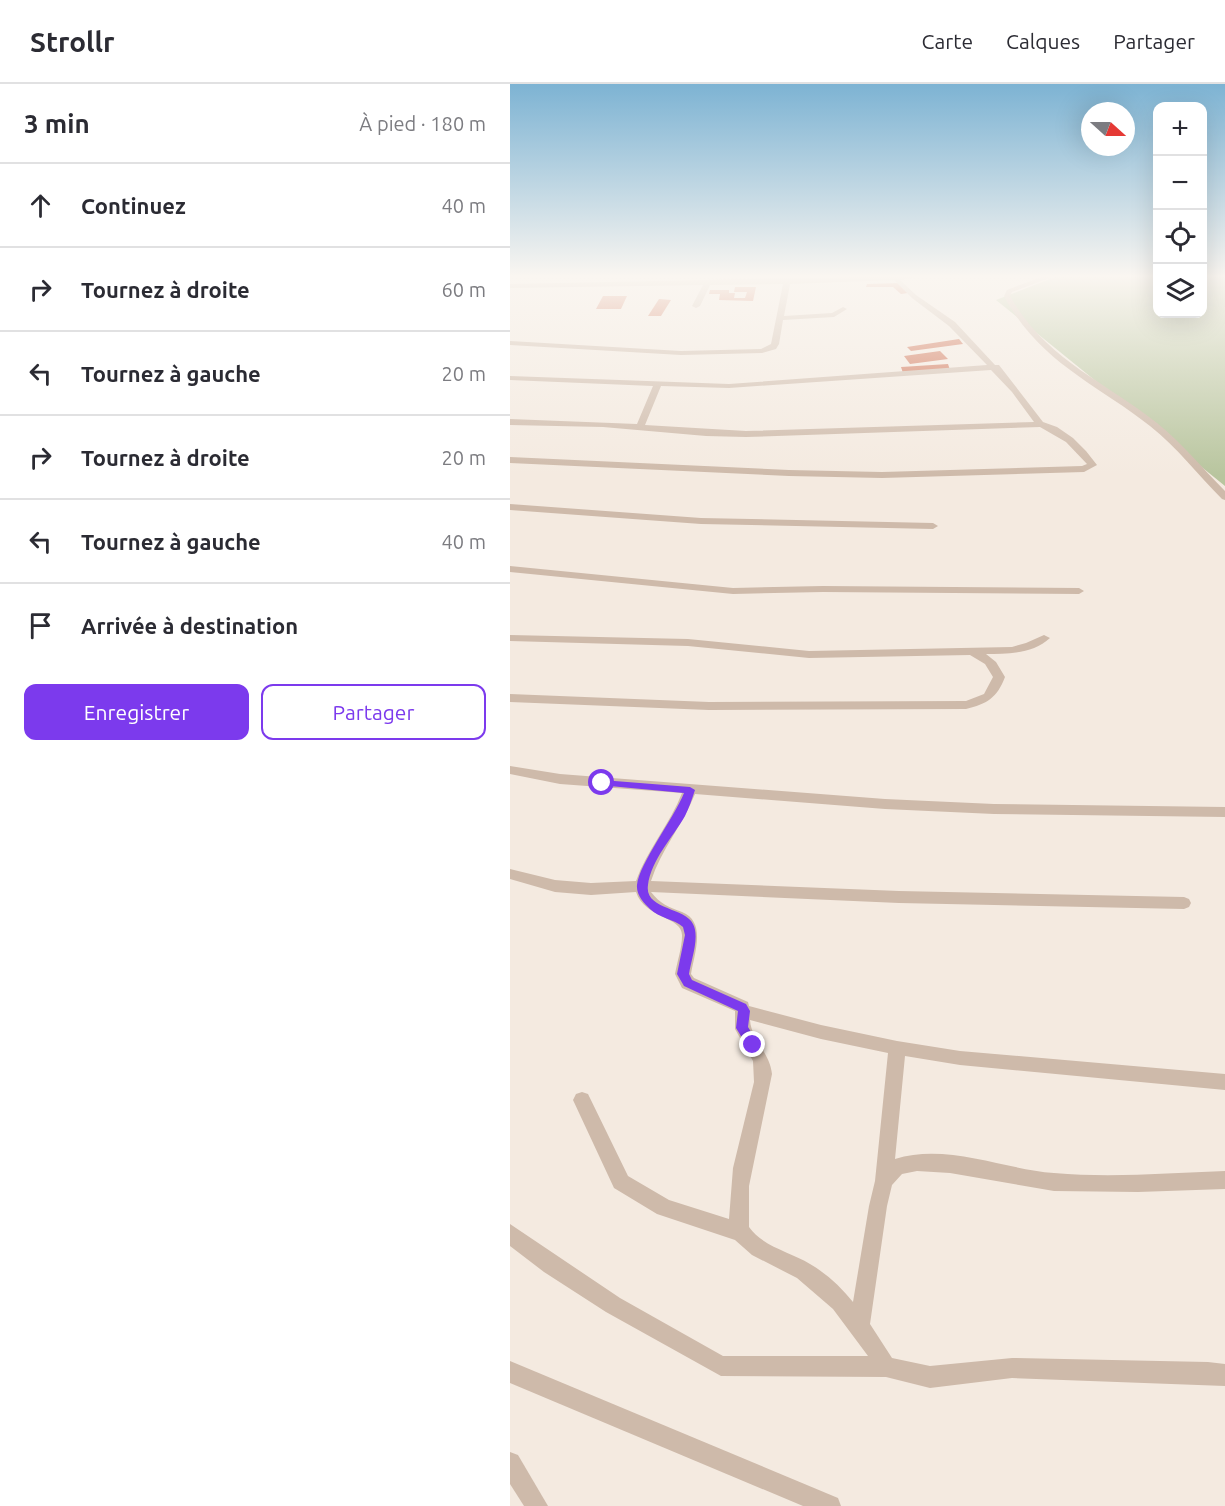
<!DOCTYPE html>
<html lang="fr">
<meta charset="utf-8">
<style>
body{margin:0;font-family:Ubuntu,sans-serif;background:#f7f7f7;color:#2b2b33}
.controls{position:absolute;right:18px;top:18px;display:grid;overflow:hidden;border-radius:12px;box-shadow:0 6px 24px #0002}
.controls button{width:54px;height:54px;display:grid;place-items:center;padding:0;border:0;border-bottom:2px solid #e1e1e2;background:#fff;color:#2b2b33;font:30px sans-serif}
.compass{position:absolute;left:571px;top:18px;width:54px;height:54px;border-radius:50%;background:#fff;box-shadow:0 6px 24px #0002;rotate:111deg}
.stop{position:absolute;width:18px;height:18px;margin:-14px;border:4px solid #7c3aed;border-radius:50%;background:#fff}
.stop.end{background:#7c3aed;border-color:#fff;box-shadow:0 2px 6px #0008}
.list{margin:0;padding:0;list-style:none}
h2{display:flex;justify-content:space-between;align-items:center;height:78px;margin:0;padding:0 24px;font-size:26px}
h2 small{font-size:20px;font-weight:400;color:#7c7c81}
.list li{display:grid;grid-template-columns:39px 1fr auto;gap:18px;align-items:center;box-sizing:border-box;height:84px;padding:0 24px;border-top:2px solid #e1e1e2}
.list b{display:block;font-size:22px;white-space:nowrap}
.list em{font-size:20px;font-style:normal;color:#7c7c81}
.actions{display:flex;gap:12px;padding:18px 24px}
.actions a{flex:1;padding:14px 0;border:2px solid #7c3aed;border-radius:12px;text-align:center;font-size:21px;color:#7c3aed}
.actions .main{background:#7c3aed;color:#fff}
.icon{flex:none;width:33px;height:33px;fill:none;stroke:currentColor;stroke-width:2;stroke-linecap:round;stroke-linejoin:round}
.map{position:relative;flex:none;width:715px;height:1422px;overflow:hidden}
header{display:flex;align-items:center;gap:36px;box-sizing:border-box;height:84px;padding:0 30px;background:#fff;border-bottom:2px solid #e1e1e2}
header strong{font-size:28px}
nav{display:flex;gap:33px;margin-inline-start:auto;font-size:21px}
main{display:flex}
aside{flex:1;background:#fff}
.map>svg:first-child{display:block}
</style>
<header>
<strong>Strollr</strong>
<nav><a>Carte</a><a>Calques</a><a>Partager</a></nav>
</header>
<main>
<aside>
<h2>3 min<small>À pied · 180 m</small></h2>
<ul class="list">
<li><svg class="icon" aria-label="ahead" viewBox="0 0 24 24"><path d="M12 20V5M6 11l6-6 6 6"/></svg><div><b>Continuez</b></div><em>40 m</em></li>
<li><svg class="icon" aria-label="right" viewBox="0 0 24 24"><path d="M7 20v-9h11M14 6l5 5-5 5"/></svg><div><b>Tournez à droite</b></div><em>60 m</em></li>
<li><svg class="icon" aria-label="left" viewBox="0 0 24 24"><path d="M17 20v-9H6M10 6l-5 5 5 5"/></svg><div><b>Tournez à gauche</b></div><em>20 m</em></li>
<li><svg class="icon" aria-label="right" viewBox="0 0 24 24"><path d="M7 20v-9h11M14 6l5 5-5 5"/></svg><div><b>Tournez à droite</b></div><em>20 m</em></li>
<li><svg class="icon" aria-label="left" viewBox="0 0 24 24"><path d="M17 20v-9H6M10 6l-5 5 5 5"/></svg><div><b>Tournez à gauche</b></div><em>40 m</em></li>
<li><svg class="icon" aria-label="arrive" viewBox="0 0 24 24"><path d="M6 21V4h12l-3 4 3 4H6"/></svg><div><b>Arrivée à destination</b></div></li>
</ul>
<div class="actions"><a class="main">Enregistrer</a><a>Partager</a></div>
</aside>
<div class="map">
<svg width="715" height="1422" viewBox="0 0 715 1422">
<rect width="100%" height="100%" fill="#f4eae0"/>
<path fill="#b8c59e" d="M545 193H647L648 230H692L693 193H715V402L486 216Z"/>
<g fill="#cb6646">
<path d="M388 199 398 209 391 210 383 203H356L357 200Z"/>
<path d="M225 203H246L243 217 209 216 210 210H199L200 206H219V209H225L224 214H235L237 208H224Z"/>
<path d="M93 212H117L111 225H86Z"/>
<path d="M149 215 161 216 151 232H138Z"/>
<path d="M449 255 453 260 401 267 397 263Z"/>
<path d="M430 267 438 275 400 280 394 272Z"/>
<path d="M438 280 440 286 393 289 391 283Z"/>
</g>
<g fill="none" stroke-linecap="round" stroke-linejoin="round">
<g fill="#cebaaa" fill-rule="evenodd">
<path d="M342 193H407L390 196 406 211 445 238 485 281H489L533 338 547 343 563 354 576 367 587 381 574 388 372 394 279 392 0 379V373L279 386 372 388 572 382 577 380 556 358 530 343 236 353 196 352 93 343 0 341V335L127 340 143 302 0 296V292L219 300 477 281 439 242 402 214 384 196 280 200 274 232 322 229 333 223 337 225 324 233 273 236 269 260 266 265 252 269 171 271 0 261V257L171 267 251 265 261 260 273 200 200 201 190 222 186 224 182 222 193 201 0 204V200ZM481 286 502 308 524 338 236 347 135 341 151 302 219 304Z"/>
<path d="M531 193H542L502 208 500 212C535 275 594 297 647 339 672 359 693 385 715 407V416L712 415C688 391 667 363 640 342 585 299 529 278 494 212L497 206Z"/>
<path d="M0 420 191 434 423 439 428 442 423 445 191 440 0 426Z"/>
<path d="M0 482 223 504 313 502 569 504 574 507 569 510 313 508 223 510 0 488Z"/>
<path d="M0 551 178 555 299 567 502 563 516 559 534 551 540 554C523 570 498 570 476 570L486 578 495 593C487 614 477 620 456 625L199 626 0 618V610L199 618 456 617 474 610 483 593 475 580 460 571 299 574 178 562 0 557Z"/>
<path d="M0 682 50 690 375 715 484 720 715 723V733L484 730 375 725 185 710C173 740 151 766 141 797L389 807 674 813 679 815 681 819 679 823 674 825 389 819 141 808C150 820 159 823 172 828 197 838 184 870 181 890L184 894 238 918 239 922 311 941 387 957 450 967 715 990V1006L450 981 395 972 385 1075C437 1059 492 1085 544 1089 601 1094 659 1089 715 1087V1105L628 1108 544 1107 440 1089 407 1087 392 1090 382 1101 377 1122 360 1240 382 1274 420 1282 502 1274 698 1278 715 1280V1302L502 1294 420 1304 376 1293 211 1292 96 1228 34 1188 0 1162V1140L110 1214 213 1272H358L323 1225 287 1194 242 1171 225 1156 147 1130 104 1104 63 1016 66 1010 72 1008 78 1010 118 1092 159 1116 219 1135 223 1084 244 998 243 977 225 945V927L172 904 165 890C167 878 172 864 172 852 173 832 135 835 126 808L81 811 45 808 0 795V785L45 796 81 799 126 797C137 766 160 740 172 709L50 700 0 690ZM240 936 311 955 378 969 365 1097 359 1122 343 1218C331 1203 317 1190 300 1180 281 1168 253 1163 239 1143V1102L262 990C260 969 241 955 240 936Z"/>
<path d="M0 1277 328 1414 331 1422H293L0 1299Z"/>
<path d="M0 1368 8 1371 38 1422H14L0 1400Z"/>
</g>
</g>
<linearGradient id="sky" x2="0" y2="1"><stop stop-color="#7db3d3"/><stop offset="0.49" stop-color="#faf6f1"/><stop offset="1" stop-color="#faf6f1" stop-opacity="0"/></linearGradient>
<rect width="715" height="392" fill="url(#sky)"/>
<path fill="#7c3aed" d="M92 696 180 703 185 706C182 715 179 724 175 732 163 753 141 776 138 801 134 826 175 823 183 840 190 853 181 876 179 890L182 896 236 920 240 927 238 943 249 961 247 965H239L226 944 228 927 174 902 167 890 175 851 173 843C164 835 149 834 140 825 134 819 126 811 127 801 129 780 164 734 174 709L89 701V697Z"/>
</svg>
<div class="controls">
<button>+</button>
<button>−</button>
<button><svg class="icon" aria-label="locate" viewBox="0 0 24 24"><circle cx="12" cy="12" r="6"/><path d="M12 2v4M12 18v4M2 12h4M18 12h4"/></svg></button>
<button><svg class="icon" aria-label="layers" viewBox="0 0 24 24"><path d="M12 4l9 5-9 5-9-5zM3 14l9 5 9-5"/></svg></button>
</div>
<svg class="compass" viewBox="-18 -18 36 36"><path d="M0-13l5 13h-10z" fill="#e53935"/><path d="M0 13l5-13h-10z" fill="#7c7c81"/></svg>
<div class="stop" style="left:92px;top:699px"></div>
<div class="stop end" style="left:243px;top:961px"></div>
</div>
</main>
